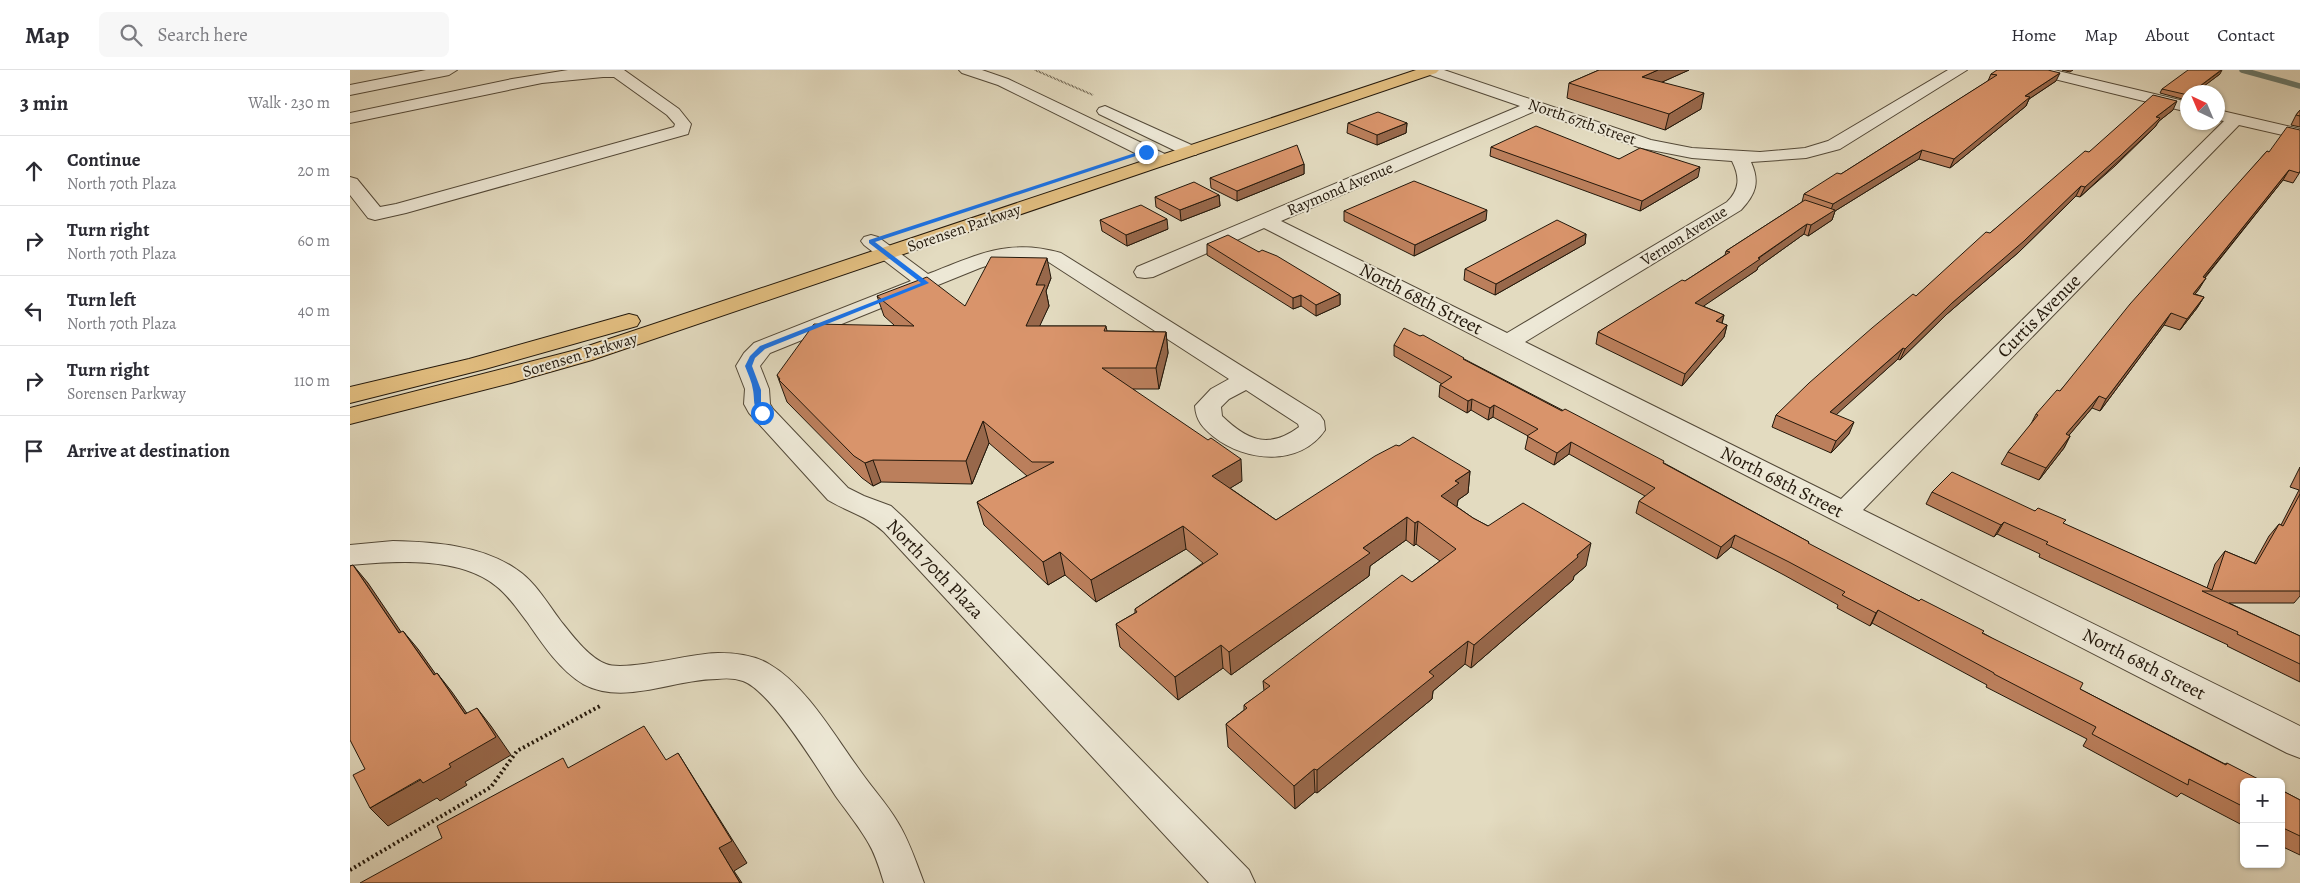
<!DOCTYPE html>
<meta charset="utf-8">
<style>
body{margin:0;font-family:Alegreya,serif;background:#f7f7f7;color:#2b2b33}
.controls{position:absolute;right:15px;bottom:15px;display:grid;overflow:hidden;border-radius:8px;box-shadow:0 1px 4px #0004}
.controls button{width:45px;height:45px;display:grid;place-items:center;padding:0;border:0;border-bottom:1px solid #e1e1e2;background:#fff;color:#2b2b33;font:25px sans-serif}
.compass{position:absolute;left:1830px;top:15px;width:45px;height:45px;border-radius:50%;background:#fff;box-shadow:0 1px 4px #0004;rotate:316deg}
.stop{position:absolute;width:15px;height:15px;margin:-11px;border:4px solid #1a73e8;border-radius:50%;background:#fff}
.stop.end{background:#1a73e8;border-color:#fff;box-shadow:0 1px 5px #0008}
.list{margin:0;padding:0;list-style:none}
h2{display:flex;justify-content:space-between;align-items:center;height:65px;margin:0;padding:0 20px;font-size:21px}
h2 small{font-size:16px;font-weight:400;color:#7c7c81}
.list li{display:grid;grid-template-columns:32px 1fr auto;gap:15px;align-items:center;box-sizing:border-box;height:70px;padding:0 20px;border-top:1px solid #e1e1e2}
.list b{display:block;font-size:19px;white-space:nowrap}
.list p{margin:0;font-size:16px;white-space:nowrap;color:#7c7c81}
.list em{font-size:16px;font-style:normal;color:#7c7c81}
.icon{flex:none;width:28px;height:28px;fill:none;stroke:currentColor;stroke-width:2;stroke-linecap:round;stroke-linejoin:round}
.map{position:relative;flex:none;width:1950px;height:813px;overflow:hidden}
header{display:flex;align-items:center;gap:30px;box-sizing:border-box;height:70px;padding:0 25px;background:#fff;border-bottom:1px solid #e1e1e2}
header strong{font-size:24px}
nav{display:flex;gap:28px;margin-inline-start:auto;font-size:18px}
.search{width:350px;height:45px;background:#f7f7f7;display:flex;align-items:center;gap:12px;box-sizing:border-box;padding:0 18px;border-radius:8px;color:#7c7c81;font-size:19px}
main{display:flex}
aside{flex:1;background:#fff}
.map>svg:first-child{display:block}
</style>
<header>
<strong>Map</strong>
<div class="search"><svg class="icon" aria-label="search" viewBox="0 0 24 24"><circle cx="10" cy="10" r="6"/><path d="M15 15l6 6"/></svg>Search here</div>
<nav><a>Home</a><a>Map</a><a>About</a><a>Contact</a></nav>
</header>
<main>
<aside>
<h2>3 min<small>Walk · 230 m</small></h2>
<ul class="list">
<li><svg class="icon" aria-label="ahead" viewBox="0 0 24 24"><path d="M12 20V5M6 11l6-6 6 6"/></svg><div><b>Continue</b><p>North 70th Plaza</p></div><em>20 m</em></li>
<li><svg class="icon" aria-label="right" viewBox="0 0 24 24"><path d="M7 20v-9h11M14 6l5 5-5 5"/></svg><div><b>Turn right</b><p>North 70th Plaza</p></div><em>60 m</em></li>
<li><svg class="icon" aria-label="left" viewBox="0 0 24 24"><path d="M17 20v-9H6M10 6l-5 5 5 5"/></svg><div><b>Turn left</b><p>North 70th Plaza</p></div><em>40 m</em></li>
<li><svg class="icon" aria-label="right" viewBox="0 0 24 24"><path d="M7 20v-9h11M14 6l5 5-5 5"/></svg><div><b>Turn right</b><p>Sorensen Parkway</p></div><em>110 m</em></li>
<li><svg class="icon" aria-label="arrive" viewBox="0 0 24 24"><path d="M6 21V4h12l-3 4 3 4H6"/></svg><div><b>Arrive at destination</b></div></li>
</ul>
</aside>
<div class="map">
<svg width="1950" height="813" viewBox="0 0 1950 813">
<rect width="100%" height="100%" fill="#e3dbc0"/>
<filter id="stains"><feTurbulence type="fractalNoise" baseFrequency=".004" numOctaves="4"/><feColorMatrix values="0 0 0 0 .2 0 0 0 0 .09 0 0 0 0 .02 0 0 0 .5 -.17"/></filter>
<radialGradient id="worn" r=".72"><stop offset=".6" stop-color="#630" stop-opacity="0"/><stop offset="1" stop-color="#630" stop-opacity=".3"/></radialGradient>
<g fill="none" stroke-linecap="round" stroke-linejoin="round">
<path stroke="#677a6f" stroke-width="5.5" d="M1892 0 1950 16"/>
<g stroke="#534938" stroke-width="2">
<g id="minor">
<path d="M76 0H107L99 5 0 25V15Z"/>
<path d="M218 0H274L329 39 341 54 338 64 56 143 25 150 18 148 0 125V107L7 109 30 137 46 134 324 57 325 54 317 45 264 7H253L192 13 0 53V43L162 9Z"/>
<path d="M609 0H632L658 9 819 86 822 90 819 94H807L648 15 612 3Z"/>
<path d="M1071 0H1094L1301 70 1342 78 1410 82 1455 78 1478 71 1598 0H1617L1490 79 1456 88 1401 92C1410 112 1406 124 1391 140L1175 272 1491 429 1874 51 1868 50V40L1950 59V69L1889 55 1513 440 1950 656V688L1937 683 914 158 803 207 795 208 787 207 784 202 787 197 1170 36 1074 3ZM1185 41 1291 78 1342 88 1382 91C1390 107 1390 119 1377 132L1157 263 931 151Z"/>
<path d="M1677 0H1704L1838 32V42L1680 3Z"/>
<path d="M755 36 846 77 849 81 846 85H834L749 44 747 41 749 38Z"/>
<path d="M521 165 528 167 578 204C627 185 658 168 711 183L970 345 974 351 975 360C950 397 896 392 864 367 853 358 846 351 845 336L861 319 879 309 697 191C673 185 653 190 630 198L420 283 410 296 419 319 420 334 423 339 498 418 514 426 541 436 554 448 899 800 905 813H859L534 462C517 446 498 442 478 430L399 343 394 334 395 319 386 296 394 283 404 273 561 211 514 175 511 171 514 167ZM896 320 948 354 949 357C918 380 897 370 872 346L871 337 879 329Z"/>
<path d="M43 471C84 472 131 475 166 499 185 511 197 533 210 550 222 565 238 587 256 594 275 602 342 583 368 583 385 583 404 585 419 594 456 615 486 668 511 702 523 719 537 734 547 751 559 770 566 792 574 813H534C530 800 526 786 519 774 510 758 498 743 487 728 469 701 421 621 393 611 385 608 375 608 367 609 324 609 274 636 233 614 210 600 193 575 178 553 168 540 159 526 146 516 110 486 43 491 0 495V475Z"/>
</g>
</g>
<g stroke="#23180b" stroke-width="2">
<g id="major">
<path d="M1066 0H1089L1086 3 242 290 161 313 0 354V338L226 280Z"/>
<path d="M279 244 287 246 290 251 287 256 135 299 0 333V317L119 289Z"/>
</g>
</g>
<path stroke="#23180b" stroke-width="2" stroke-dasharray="0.5 1" stroke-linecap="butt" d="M685 0 743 25"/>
<path stroke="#23180b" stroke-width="4" stroke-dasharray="2 3" stroke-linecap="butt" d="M0 800 141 717 167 681 250 636"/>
<use href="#minor" fill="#ede8d6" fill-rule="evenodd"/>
<use href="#major" fill="#e2be80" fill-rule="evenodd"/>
</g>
<g fill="#bb7f5c" stroke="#23180b">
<path d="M1249 0H1339L1312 12 1351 39 1315 60 1217 28 1219 13Z"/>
<path d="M1712 0H1723L1720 2Z"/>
<path d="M1641 4 1706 11 1679 29 1676 36 1600 98 1569 89 1485 141 1482 150 1458 166 1454 164 1408 197 1407 200 1353 236 1374 245 1372 254 1377 255 1374 267 1332 316 1246 274 1248 262 1335 211 1375 185 1376 181 1452 132 1454 124 1491 104 1638 11Z"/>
<path d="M1870 4 1846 22H1838V29L1836 30 1810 23 1812 19Z"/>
<path d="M1823 40 1809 51 1805 57 1765 96 1730 127 1726 126 1669 182 1597 244 1550 290 1548 289 1486 344 1499 364 1481 383 1422 357 1426 345 1640 163 1739 82Z"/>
<path d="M1950 40V57L1941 55 1946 45Z"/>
<path d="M998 53H1057L1056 63 1027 75 997 63Z"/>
<path d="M1141 77 1269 89 1348 107 1290 141 1140 86Z"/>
<path d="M1917 81 1950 102 1943 113 1933 110 1855 208 1849 219 1845 224 1854 227 1847 238 1830 260 1814 255 1750 341 1742 338 1719 365 1720 366 1714 378 1689 410 1651 394 1658 382 1680 356 1686 344 1710 321Z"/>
<path d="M954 94V104L887 131 861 118 860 108Z"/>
<path d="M869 125 870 136 831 151 806 137 805 127Z"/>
<path d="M994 141 1136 150 1064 186 994 151Z"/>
<path d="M750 150 818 159 777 176 752 161Z"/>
<path d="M1236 164 1235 174 1145 225 1114 210 1115 199Z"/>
<path d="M857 174 909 182 990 224V235L966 246 951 236 943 239 857 185Z"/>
<path d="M701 208 696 221 699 236 689 256H756L757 261 816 262 818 283 809 319H783L892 411 880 418 926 450 1049 376 1120 401 1118 423 1108 430 1107 436H1106L1123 448 1138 456 1236 496 1224 506 1223 510 1121 598 1115 594 1083 621 1082 629 967 723 965 722 945 739 878 677 876 654 894 640V635L914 621 913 611 1062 512 1090 491 1066 474 1064 476 1056 470 1020 496 1019 506 881 605 873 598 828 630 770 577 766 554 785 543V539L853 493 836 479 746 532 715 505 698 515 634 455 627 432 677 406 639 373 622 414 531 412 523 416 512 408 437 332 427 305 544 255 534 246 527 226 615 236Z"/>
<path d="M1070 266 1314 393 1459 472 1458 474 1569 531 1633 563 1730 619 1875 694 1877 693 1894 712V756L1831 723 1827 727 1733 676 1737 669 1636 617 1637 615 1522 553 1520 556 1487 538 1488 535 1434 505 1381 477 1367 489 1286 443 1289 431 1295 426 1219 384 1204 395 1175 379 1178 366 1143 347 1138 350 1121 340 1117 343 1089 327 1090 315 1092 314 1044 286V275Z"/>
<path d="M1950 397V526L1944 533H1879L1950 566V612L1877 576 1878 575 1689 487 1690 484 1647 464 1644 467 1576 434 1582 422 1685 441 1857 518 1865 494 1875 481 1904 493 1919 466 1929 454 1931 455 1949 420 1940 417Z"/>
<path d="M1931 720 1950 730V785L1931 776Z"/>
</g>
<g fill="#98684b" stroke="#23180b">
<path d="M1308 0H1339L1290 22 1292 7Z"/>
<path d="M1872 0 1870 4 1846 22H1842Z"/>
<path d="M1710 3 1706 11 1679 29 1676 36 1600 98 1604 89 1675 26Z"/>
<path d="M1354 23 1351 39 1315 60 1319 44Z"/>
<path d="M1827 31 1823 40 1809 51 1805 57 1730 127 1735 117 1806 47Z"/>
<path d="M1057 53 1056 63 1027 75V65Z"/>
<path d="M1572 80 1569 89 1485 141 1482 150 1458 166 1461 155 1480 143 1483 134Z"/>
<path d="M954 94V104L887 131V121Z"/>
<path d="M1350 97 1348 107 1290 141 1292 131Z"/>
<path d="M1939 100 1933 110 1846 218 1853 207Z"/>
<path d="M1731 116 1726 126 1669 182 1597 244 1550 290 1555 279 1602 233Z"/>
<path d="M869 125 870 136 831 151 830 140Z"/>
<path d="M1137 140 1136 150 1064 186 1065 175Z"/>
<path d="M817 149 818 159 777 176 776 165Z"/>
<path d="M1457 154 1454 164 1408 197 1407 200 1342 244 1345 233Z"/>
<path d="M1236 164 1235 174 1145 225 1146 214Z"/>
<path d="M697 188 701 208 696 221 699 236 680 277 676 256 686 215Z"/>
<path d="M1856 208 1849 219 1837 235 1843 224Z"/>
<path d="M990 224V235L966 246V235Z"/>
<path d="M951 225V236L943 239V228Z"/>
<path d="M1854 227 1847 238 1830 260 1837 249Z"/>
<path d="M1821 243 1814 255 1750 341 1756 329Z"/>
<path d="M1374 245 1371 256 1366 251Z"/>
<path d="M1377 255 1374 267 1332 316 1335 304Z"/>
<path d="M816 262 818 283 809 319 806 298Z"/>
<path d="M1553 278 1548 289 1476 354 1480 342Z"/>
<path d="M1749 326 1742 338 1710 376 1716 364Z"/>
<path d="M1122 329 1121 340 1117 343 1118 331Z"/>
<path d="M1144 335 1143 347 1138 350 1140 338Z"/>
<path d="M633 351 639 373 622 414 616 391Z"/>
<path d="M1504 352 1499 364 1481 383 1486 371Z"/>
<path d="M1720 366 1714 378 1689 410 1696 398Z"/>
<path d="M1221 372 1219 384 1204 395 1207 383Z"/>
<path d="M891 389 892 411 864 428 862 406Z"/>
<path d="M523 390 531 412 523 416 515 393Z"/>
<path d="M1120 401 1118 423 1108 430 1107 436 1089 449 1091 426 1105 411Z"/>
<path d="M1057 447 1056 470 1020 496 1019 506 881 605 879 582 1013 478Z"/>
<path d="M1068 451 1066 474 1064 476 1065 453Z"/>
<path d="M1654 452 1647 464 1644 467 1651 455Z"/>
<path d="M833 456 836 479 746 532 741 510Z"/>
<path d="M1385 465 1381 477 1367 489 1371 477Z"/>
<path d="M1241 473 1236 496 1224 506 1223 510 1121 598 1124 575 1227 485Z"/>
<path d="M710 482 715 505 698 515 693 492Z"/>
<path d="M3 495 18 513 64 581 49 563Z"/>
<path d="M1528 540 1522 553 1520 556 1526 543Z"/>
<path d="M53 561 68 579 99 623 84 605Z"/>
<path d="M1118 571 1115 594 1083 621 1082 629 967 723V700L1079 602Z"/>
<path d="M871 575 873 598 828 630 825 607Z"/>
<path d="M87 603 102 622 130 662 115 644Z"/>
<path d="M127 638 141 656 161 685 115 712 117 715 90 731 87 728 38 756 20 738 99 694Z"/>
<path d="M328 683 397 793 384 801 392 813H390L369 778Z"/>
<path d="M964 699 965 722 945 739 944 716Z"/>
</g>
<g fill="#d9946b" stroke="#23180b">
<path d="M1249 0H1308L1292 7 1354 23 1319 44 1219 13Z"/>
<path d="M1647 0H1698L1710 3 1675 26 1680 27 1604 89 1572 80 1483 134 1454 124 1487 103 1491 104 1647 5 1641 4Z"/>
<path d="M1838 0H1871L1842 22H1838V25L1812 19Z"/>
<path d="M1803 25 1827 31 1806 47 1810 48 1770 86 1735 117 1731 116 1674 171 1602 233 1555 279 1553 278 1480 342 1504 352 1486 371 1426 345 1459 313 1522 258 1563 224 1566 226 1636 162 1640 163 1735 81 1739 82Z"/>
<path d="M1950 40V46L1946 45Z"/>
<path d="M1028 42 1057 53 1027 65 998 53Z"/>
<path d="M1186 56 1269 89 1290 78 1350 97 1292 131 1141 77Z"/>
<path d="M1937 57 1950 60V101L1949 103 1939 100 1853 207 1856 208 1843 224 1854 227 1837 249 1821 243 1756 329 1749 326 1716 364 1720 366 1696 398 1658 382 1688 345 1686 344 1707 320 1710 321 1780 234 1917 81 1919 82Z"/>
<path d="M947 75 954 94 887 121 860 108Z"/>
<path d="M1064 111 1137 140 1065 175 994 141Z"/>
<path d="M844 112 869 125 830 140 805 127Z"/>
<path d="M1455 130 1485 140 1461 155 1457 154 1408 188 1410 189 1345 233 1374 245 1366 251 1377 255 1335 304 1248 262 1332 210 1335 211 1380 182 1376 181Z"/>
<path d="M791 135 817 149 776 165 750 150Z"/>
<path d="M1207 150 1236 164 1146 214 1115 199Z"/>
<path d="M878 165 909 182 912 180 927 186 990 224 966 235 951 225 943 228 857 174Z"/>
<path d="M641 187 697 188 686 215H695L676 256H756L754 261 816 262 806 298H752L858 370 861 368 891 389 862 406 926 450 1025 386 1046 375 1049 376 1063 367 1120 401 1105 411 1109 413 1091 426 1123 448 1138 456 1173 433 1241 473 1227 485 1228 487 1124 575 1118 571 1079 602 1084 606 967 700 964 699 944 716 876 654 897 638 894 635 920 616 913 611 1052 505 1062 512 1106 479 1068 451 1065 453 1057 447 1013 478 1020 483 879 582 871 575 825 607 766 554 787 542 785 539 868 484 833 456 741 510 710 482 693 492 627 432 704 392H682L633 351 616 391 523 390 515 393 504 386 429 310 430 309 427 305 464 254 564 256 527 226 577 207 615 236Z"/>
<path d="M1054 258 1070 266 1073 265 1114 288 1113 289 1212 341 1215 339 1314 391 1313 393 1459 472 1458 473 1569 531 1571 529 1634 561 1632 563 1733 613 1730 619 1876 695 1877 693 1914 712H1894V737L1839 709 1838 715 1742 664 1746 657 1644 604V603L1528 540 1526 543 1492 525 1495 522 1439 492 1385 465 1371 477 1289 431 1305 418 1221 372 1207 383 1177 366 1188 359 1144 335 1140 338 1122 329 1118 331 1090 315 1102 307 1044 275Z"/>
<path d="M1602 402 1685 441 1688 438 1716 450 1713 453 1862 520 1875 481 1906 494 1929 454 1933 456 1950 424V521H1852L1950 566V594L1887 564 1888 562 1696 474 1698 472 1654 452 1651 455 1582 422Z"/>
<path d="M3 495 49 563 53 561 84 605 87 603 115 644 127 638 146 667 99 694 101 697 73 713 70 709 20 738 3 705 15 699 0 670V496Z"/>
<path d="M294 656 316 690 328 683 382 771 369 778 390 813H10L92 768 87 756 213 688 218 698Z"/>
<path d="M1931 720 1950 730V766L1931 757Z"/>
</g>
<path fill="#1a73e8" d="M794 80 798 82 525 172 579 213 415 279 405 288 402 296 411 320V334L416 343 412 345C402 339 405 330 403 320 402 312 398 304 395 296L400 286 410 276 571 213 519 173V170Z"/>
<g text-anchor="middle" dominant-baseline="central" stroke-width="4" stroke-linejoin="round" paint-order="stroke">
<g font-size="16" fill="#23180b" stroke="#ede8d6">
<text transform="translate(1232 52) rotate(19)">North 67th Street</text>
<text transform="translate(990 119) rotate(-23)">Raymond Avenue</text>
<text transform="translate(614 158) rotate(-19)">Sorensen Parkway</text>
<text transform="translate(1334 166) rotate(-32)">Vernon Avenue</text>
<text transform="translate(230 285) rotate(-17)">Sorensen Parkway</text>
</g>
<g font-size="19" fill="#23180b" stroke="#ede8d6">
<text transform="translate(1071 229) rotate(27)">North 68th Street</text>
<text transform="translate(1689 246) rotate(-45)">Curtis Avenue</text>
<text transform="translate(1432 412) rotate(27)">North 68th Street</text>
<text transform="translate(585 499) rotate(46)">North 70th Plaza</text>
<text transform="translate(1794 594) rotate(27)">North 68th Street</text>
</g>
</g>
<rect width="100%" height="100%" filter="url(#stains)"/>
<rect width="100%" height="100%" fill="url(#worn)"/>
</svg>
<div class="controls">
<button>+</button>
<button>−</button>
</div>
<svg class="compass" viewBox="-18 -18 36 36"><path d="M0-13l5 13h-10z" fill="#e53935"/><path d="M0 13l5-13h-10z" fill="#7c7c81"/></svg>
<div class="stop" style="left:412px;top:343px"></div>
<div class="stop end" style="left:796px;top:82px"></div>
</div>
</main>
